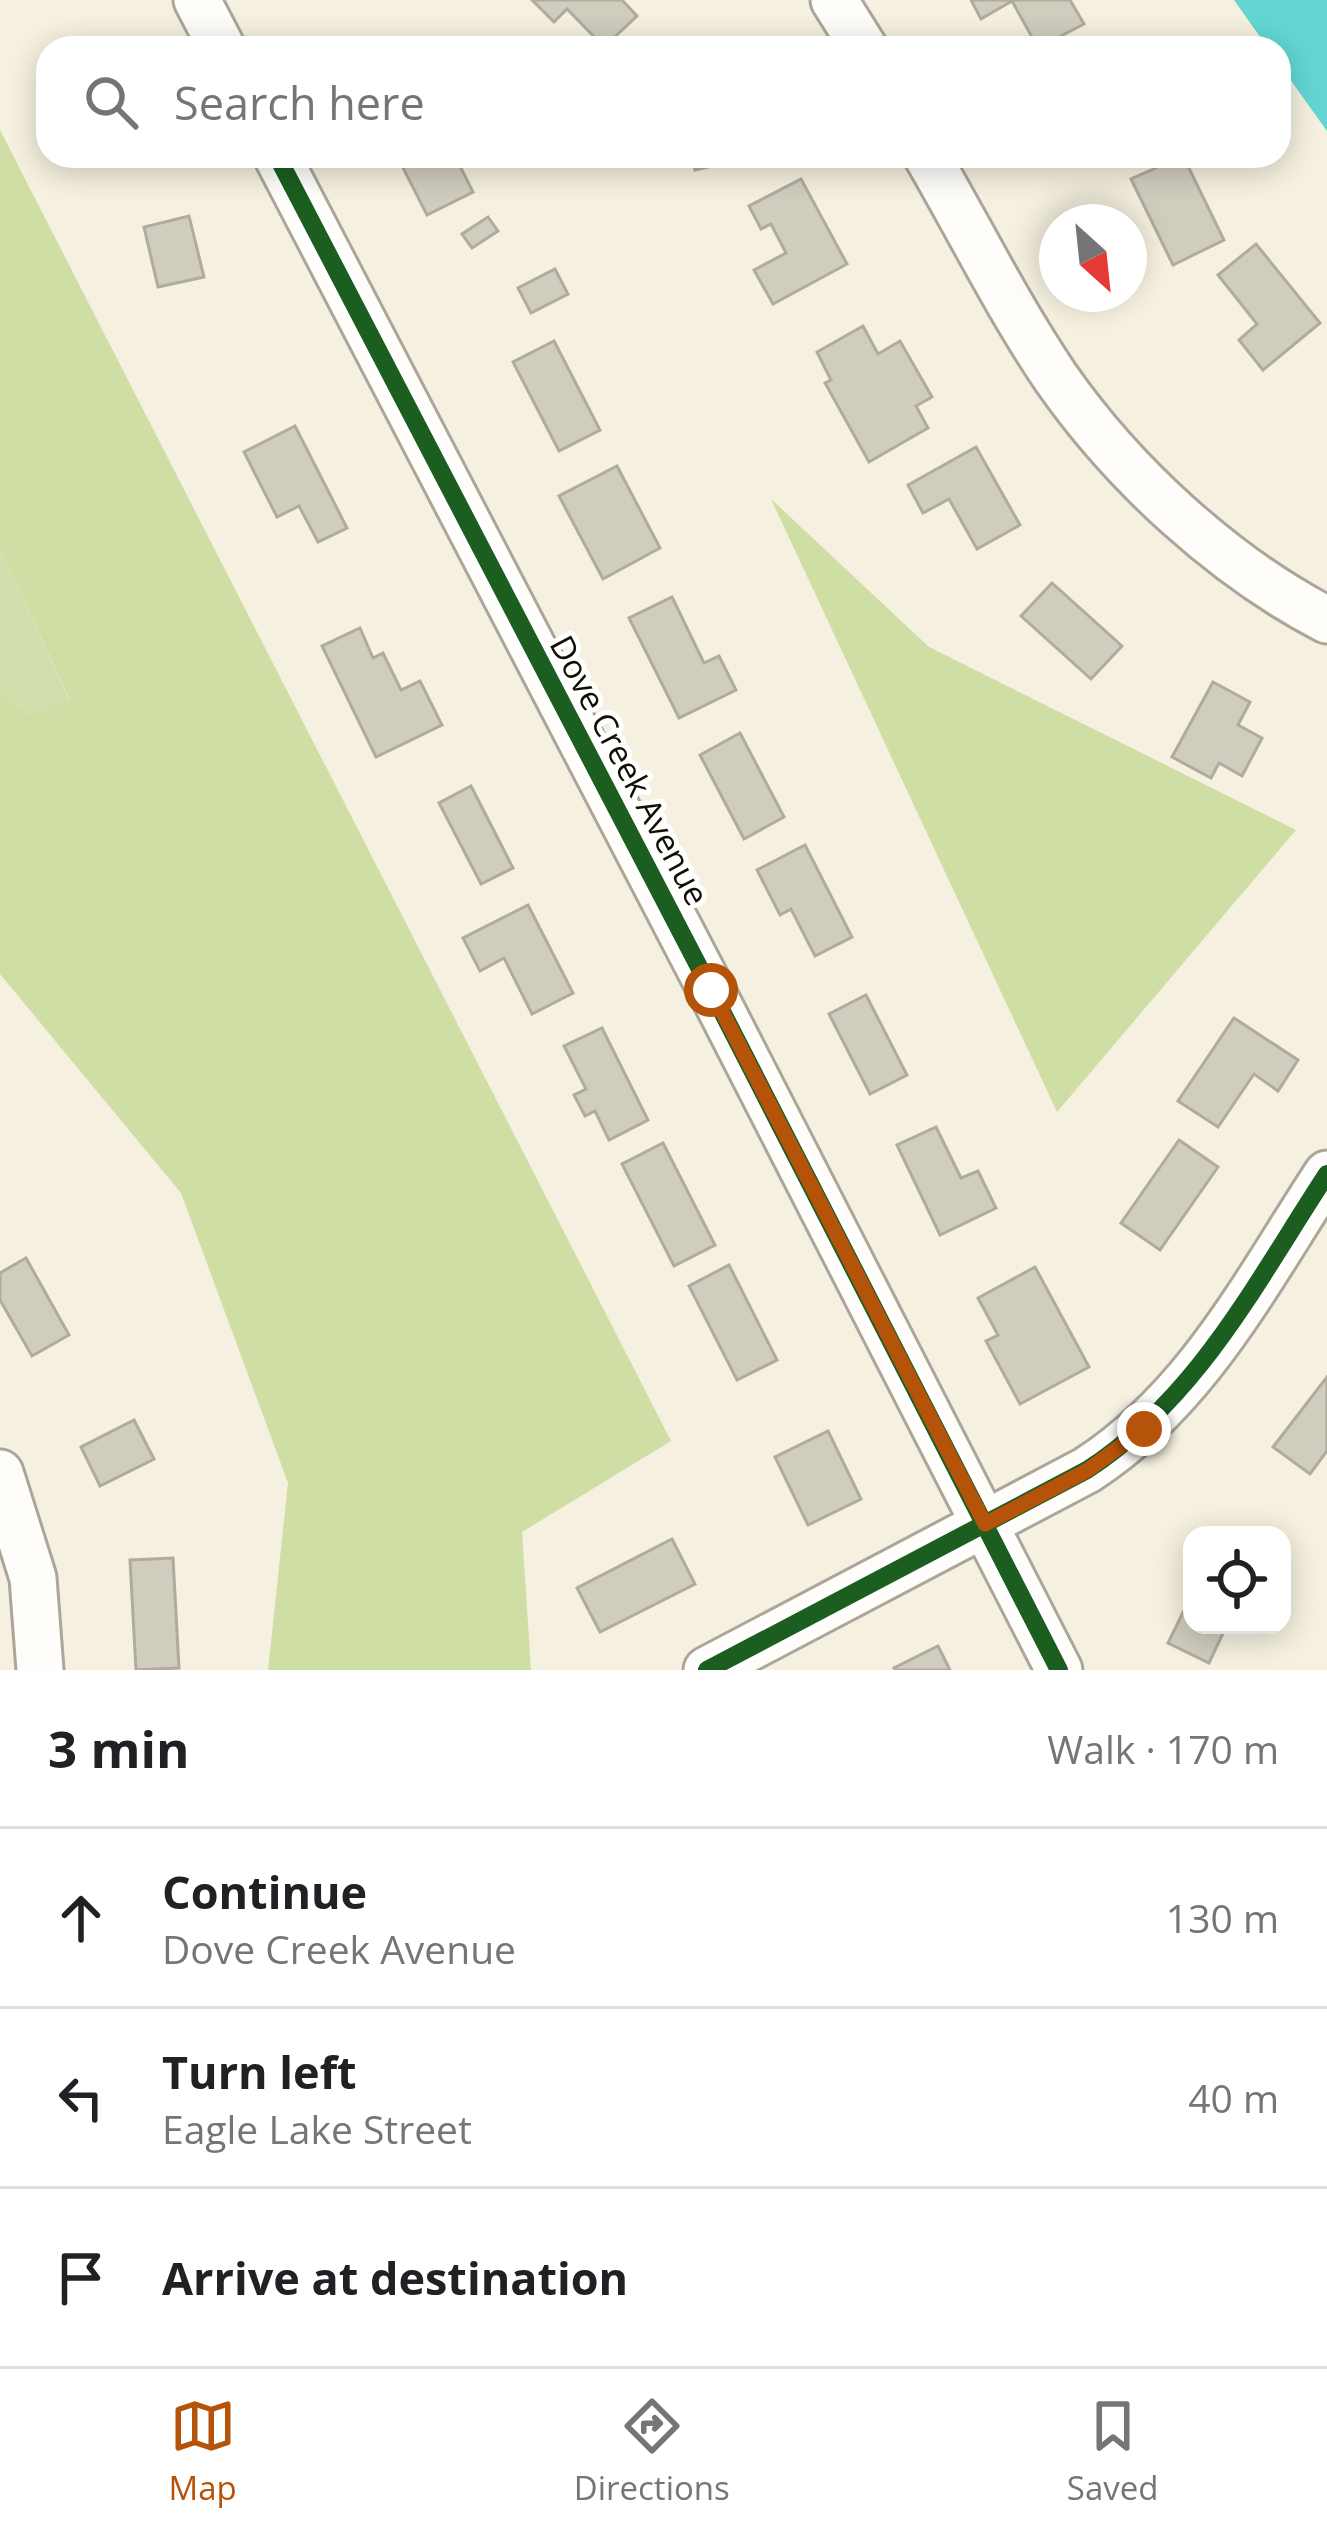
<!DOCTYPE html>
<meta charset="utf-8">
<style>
body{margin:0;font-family:"Open Sans",sans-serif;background:#f6f6f6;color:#202124}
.controls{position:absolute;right:36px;bottom:36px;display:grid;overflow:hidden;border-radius:24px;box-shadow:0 6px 30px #0003}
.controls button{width:108px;height:108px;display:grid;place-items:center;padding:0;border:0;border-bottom:3px solid #e0e0e0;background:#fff;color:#202124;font:60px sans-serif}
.compass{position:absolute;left:1039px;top:204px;width:108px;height:108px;border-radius:50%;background:#fff;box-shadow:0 6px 30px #0003;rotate:153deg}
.stop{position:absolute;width:36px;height:36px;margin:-27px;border:9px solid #b45309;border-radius:50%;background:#fff}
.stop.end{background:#b45309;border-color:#fff;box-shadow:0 3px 12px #0008}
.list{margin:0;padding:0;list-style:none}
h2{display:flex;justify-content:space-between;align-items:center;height:156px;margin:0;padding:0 48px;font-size:51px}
h2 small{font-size:39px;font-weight:400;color:#757577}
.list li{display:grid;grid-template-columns:78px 1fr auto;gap:36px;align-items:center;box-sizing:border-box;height:180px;padding:0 48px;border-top:3px solid #e0e0e0}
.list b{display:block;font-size:45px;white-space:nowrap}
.list p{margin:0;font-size:39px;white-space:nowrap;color:#757577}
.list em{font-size:39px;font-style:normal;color:#757577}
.icon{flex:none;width:66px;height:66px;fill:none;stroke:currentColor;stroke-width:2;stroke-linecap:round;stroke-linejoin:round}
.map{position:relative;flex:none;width:1327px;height:1670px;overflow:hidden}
.search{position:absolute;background:#fff;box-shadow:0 6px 30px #0003;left:36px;right:36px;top:36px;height:132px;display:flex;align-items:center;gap:30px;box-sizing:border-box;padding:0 42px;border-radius:36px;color:#757577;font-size:45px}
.sheet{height:696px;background:#fff}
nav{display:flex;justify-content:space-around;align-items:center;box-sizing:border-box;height:168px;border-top:3px solid #e0e0e0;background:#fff;font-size:33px;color:#757577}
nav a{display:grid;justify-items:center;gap:6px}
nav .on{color:#b45309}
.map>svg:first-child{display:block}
</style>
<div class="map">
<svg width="1327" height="1670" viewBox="0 0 1327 1670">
<rect width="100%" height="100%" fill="#f5f0df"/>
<path fill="#d1dfac" d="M0 549 70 701 29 714 0 693Z"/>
<g fill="#cedea4">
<path d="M0 130 671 1441 522 1532 531 1670H268L288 1483 181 1193 0 974V693L29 714 70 700 0 549Z"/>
<path d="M771 499 929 647 1296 830 1057 1112Z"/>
</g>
<path fill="#63d6d3" d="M1234 0H1327V131L1279 64V48H1268Z"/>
<g fill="#d0ccbe" stroke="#afab9f" stroke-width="3">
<path d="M532 0H622L637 16 604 47 567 9 554 22Z"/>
<path d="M971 0H1070L1084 24 1038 48 1012 1 981 19Z"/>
<path d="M397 156H455L473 192 427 215Z"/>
<path d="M691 156H738L739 160 695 170Z"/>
<path d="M1183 156 1224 240 1173 265 1131 179Z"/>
<path d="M801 179 847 264 773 304 754 270 786 253 771 224 761 229 749 206Z"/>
<path d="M189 216 204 277 158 287 144 227Z"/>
<path d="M488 217 498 231 472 248 462 234Z"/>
<path d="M1256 244 1320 323 1263 370 1239 340 1257 324 1218 275Z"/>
<path d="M555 269 568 294 531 313 518 288Z"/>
<path d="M863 326 878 354 900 341 932 397 916 406 928 428 869 462 825 383 831 380 817 352Z"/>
<path d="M554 341 600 430 559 451 513 362Z"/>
<path d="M295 426 347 528 318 542 299 506 277 517 244 452Z"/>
<path d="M976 447 1020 525 977 549 949 499 923 513 908 485Z"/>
<path d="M617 466 660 548 603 579 559 496Z"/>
<path d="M1052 583 1122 646 1091 679 1021 616Z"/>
<path d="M672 597 704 663 719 656 736 690 679 718 629 618Z"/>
<path d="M360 628 373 658 383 653 401 690 420 681 442 725 376 757 322 646Z"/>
<path d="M1213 682 1250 702 1238 725 1262 738 1242 776 1219 763 1211 778 1172 757Z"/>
<path d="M740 733 784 817 744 839 700 755Z"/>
<path d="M471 786 513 868 481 884 439 803Z"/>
<path d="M805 845 852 937 815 956 791 909 780 915 757 870Z"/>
<path d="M528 905 573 993 532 1014 504 958 480 971 463 938Z"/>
<path d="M866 995 907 1075 870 1094 829 1014Z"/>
<path d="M1234 1018 1298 1060 1278 1091 1254 1074 1218 1127 1178 1101Z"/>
<path d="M602 1028 648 1120 609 1140 595 1111 585 1116 574 1095 586 1089 564 1046Z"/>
<path d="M936 1127 961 1178 978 1171 996 1208 940 1235 897 1145Z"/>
<path d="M1179 1140 1218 1167 1160 1250 1121 1223Z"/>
<path d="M663 1143 715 1245 674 1266 622 1164Z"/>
<path d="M26 1258 69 1335 32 1356 0 1300V1273Z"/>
<path d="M729 1265 777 1360 737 1380 689 1286Z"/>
<path d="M1035 1267 1089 1367 1020 1404 986 1341 998 1335 978 1298Z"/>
<path d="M1327 1377V1451L1310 1474 1273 1447Z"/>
<path d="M134 1420 154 1459 100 1486 81 1447Z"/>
<path d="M828 1431 861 1499 808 1525 775 1457Z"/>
<path d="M672 1539 695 1584 600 1632 577 1588Z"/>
<path d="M173 1558 179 1668 136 1670 130 1560Z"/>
<path d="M1192 1594V1625H1227L1209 1663 1168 1643Z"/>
<path d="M938 1646 950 1670H895L894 1668Z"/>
</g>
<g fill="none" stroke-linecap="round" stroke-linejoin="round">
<g stroke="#aaa69a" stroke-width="51">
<g id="minor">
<path d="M197 0 222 48"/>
<path d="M834 0 864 48"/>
<path d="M277 156 711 990 1059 1670"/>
<path d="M927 156C970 230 1008 307 1056 378 1123 474 1224 567 1327 620"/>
<path d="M0 1473 33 1578 40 1670"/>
<path d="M707 1670 1087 1470C1198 1398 1256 1282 1327 1174"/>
</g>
</g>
<use href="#minor" stroke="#fefdfa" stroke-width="45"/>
<g stroke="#fff" stroke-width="26">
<g id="cycleway">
<path d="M277 156 711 990 1059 1670"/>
<path d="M707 1670 1087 1470C1198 1398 1256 1282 1327 1174"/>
</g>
</g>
<use href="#cycleway" stroke="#1b5e20" stroke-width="18"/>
</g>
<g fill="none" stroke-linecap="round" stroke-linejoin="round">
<path stroke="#b45309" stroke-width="15" d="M711 990 985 1524 1088 1470 1144 1429"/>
</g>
<g text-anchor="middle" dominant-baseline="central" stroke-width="10" stroke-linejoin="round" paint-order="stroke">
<g font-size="33" fill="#110e04" stroke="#fff">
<text transform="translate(630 770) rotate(62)">Dove Creek Avenue</text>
</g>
</g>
</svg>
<div class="controls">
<button><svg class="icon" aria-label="locate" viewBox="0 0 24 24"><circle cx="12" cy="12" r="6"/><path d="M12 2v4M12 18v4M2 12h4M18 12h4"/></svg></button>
</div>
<svg class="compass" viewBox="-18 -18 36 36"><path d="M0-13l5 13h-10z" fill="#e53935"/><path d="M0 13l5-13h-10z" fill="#757577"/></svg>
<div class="stop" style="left:711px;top:990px"></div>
<div class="stop end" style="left:1144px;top:1429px"></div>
<div class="search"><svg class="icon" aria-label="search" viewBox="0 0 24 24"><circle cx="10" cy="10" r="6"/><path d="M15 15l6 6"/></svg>Search here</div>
</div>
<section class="sheet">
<h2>3 min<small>Walk · 170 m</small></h2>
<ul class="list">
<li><svg class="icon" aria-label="ahead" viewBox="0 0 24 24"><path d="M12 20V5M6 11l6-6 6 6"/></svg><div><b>Continue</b><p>Dove Creek Avenue</p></div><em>130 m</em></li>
<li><svg class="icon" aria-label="left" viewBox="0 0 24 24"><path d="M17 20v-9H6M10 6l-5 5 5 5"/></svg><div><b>Turn left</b><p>Eagle Lake Street</p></div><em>40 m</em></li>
<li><svg class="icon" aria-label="arrive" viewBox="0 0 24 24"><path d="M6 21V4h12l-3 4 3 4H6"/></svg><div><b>Arrive at destination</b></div></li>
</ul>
</section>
<nav>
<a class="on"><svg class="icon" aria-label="map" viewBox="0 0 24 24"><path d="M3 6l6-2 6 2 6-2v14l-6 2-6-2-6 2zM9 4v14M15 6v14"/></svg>Map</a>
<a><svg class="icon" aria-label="directions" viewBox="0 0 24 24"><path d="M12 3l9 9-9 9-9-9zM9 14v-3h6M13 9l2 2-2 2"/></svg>Directions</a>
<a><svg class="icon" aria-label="saved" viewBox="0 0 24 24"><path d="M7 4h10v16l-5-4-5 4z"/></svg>Saved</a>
</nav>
